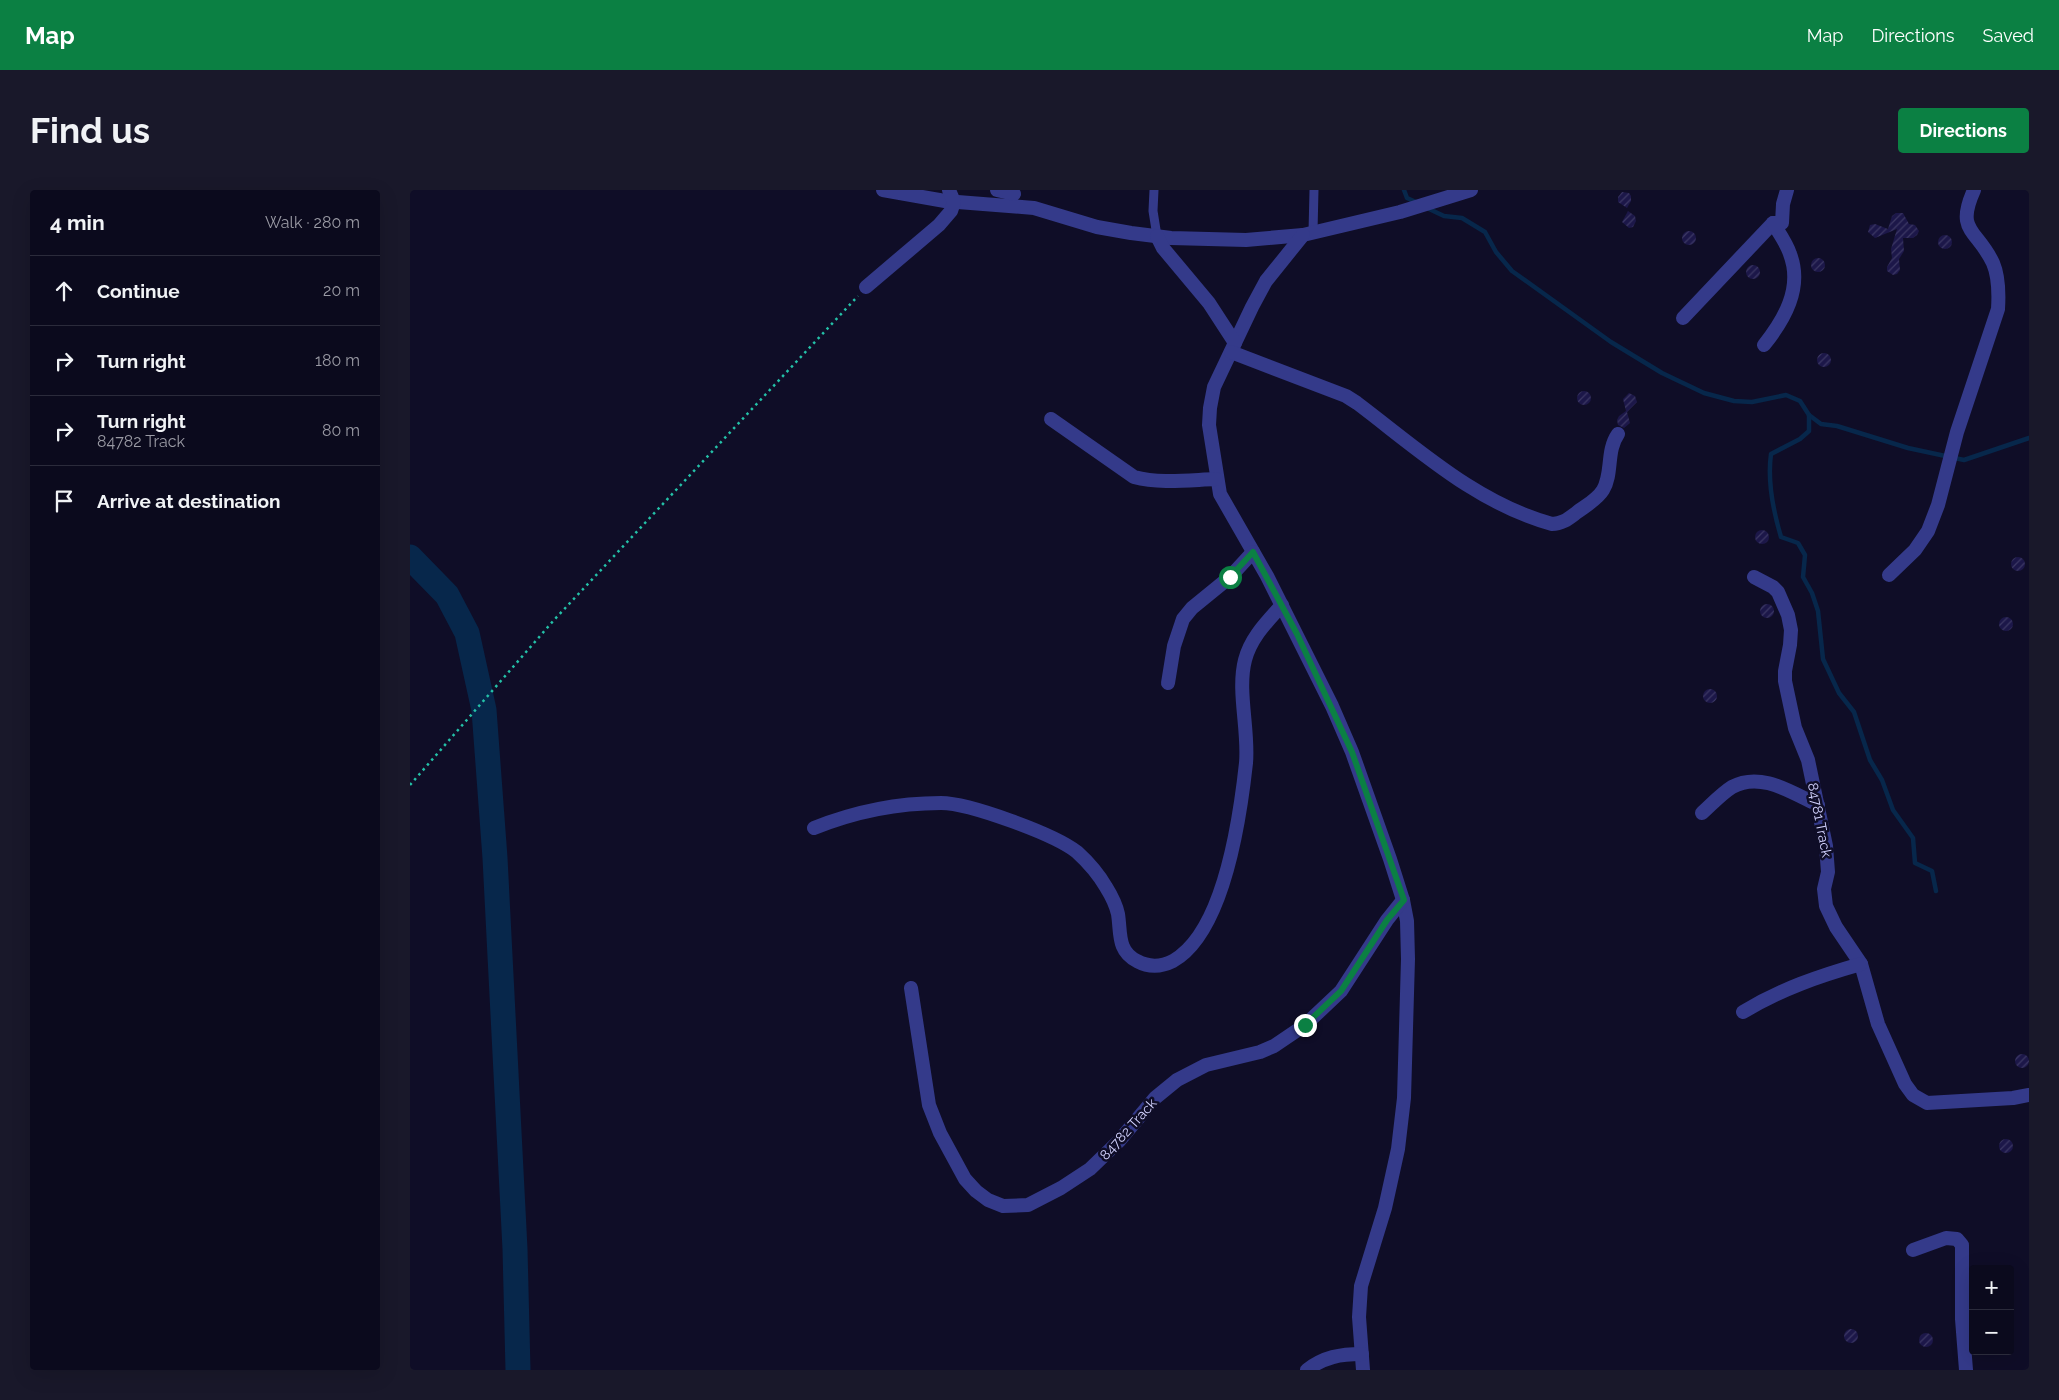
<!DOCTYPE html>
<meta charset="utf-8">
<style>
body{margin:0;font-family:Raleway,sans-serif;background:#19182a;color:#f1f3f6}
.controls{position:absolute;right:15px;bottom:15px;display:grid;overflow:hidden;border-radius:5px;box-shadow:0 5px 20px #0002}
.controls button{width:45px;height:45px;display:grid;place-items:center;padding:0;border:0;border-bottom:1px solid #2b2b3b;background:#0b0a1d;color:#f1f3f6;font:25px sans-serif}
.stop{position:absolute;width:15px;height:15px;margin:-11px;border:4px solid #0b8043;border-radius:50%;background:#fff}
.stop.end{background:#0b8043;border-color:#fff;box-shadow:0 1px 5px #0008}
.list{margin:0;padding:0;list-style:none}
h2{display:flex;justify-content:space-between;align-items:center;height:65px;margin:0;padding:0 20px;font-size:21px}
h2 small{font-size:16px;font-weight:400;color:#9a9aa4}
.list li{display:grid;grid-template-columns:32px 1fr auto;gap:15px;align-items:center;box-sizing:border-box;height:70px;padding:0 20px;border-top:1px solid #2b2b3b}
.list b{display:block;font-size:19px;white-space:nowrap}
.list p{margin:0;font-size:16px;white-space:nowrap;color:#9a9aa4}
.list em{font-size:16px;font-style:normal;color:#9a9aa4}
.icon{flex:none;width:28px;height:28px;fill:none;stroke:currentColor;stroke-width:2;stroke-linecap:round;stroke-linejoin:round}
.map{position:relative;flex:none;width:1619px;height:1180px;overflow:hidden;border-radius:5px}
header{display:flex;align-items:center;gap:30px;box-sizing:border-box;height:70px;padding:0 25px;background:#0b8043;color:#fff}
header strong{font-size:24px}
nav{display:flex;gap:28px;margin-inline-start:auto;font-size:18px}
.intro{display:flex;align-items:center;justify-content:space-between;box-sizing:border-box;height:120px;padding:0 30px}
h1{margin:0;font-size:35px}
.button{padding:12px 22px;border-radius:5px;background:#0b8043;color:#fff;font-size:18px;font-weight:700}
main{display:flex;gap:30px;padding:0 30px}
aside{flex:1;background:#0b0a1d;border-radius:5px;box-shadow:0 5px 20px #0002}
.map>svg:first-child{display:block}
</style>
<header>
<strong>Map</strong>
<nav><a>Map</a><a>Directions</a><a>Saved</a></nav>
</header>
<div class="intro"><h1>Find us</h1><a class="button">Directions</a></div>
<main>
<aside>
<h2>4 min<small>Walk · 280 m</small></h2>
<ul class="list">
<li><svg class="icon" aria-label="ahead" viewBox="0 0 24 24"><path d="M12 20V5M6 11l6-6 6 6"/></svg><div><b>Continue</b></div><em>20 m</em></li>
<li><svg class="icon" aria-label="right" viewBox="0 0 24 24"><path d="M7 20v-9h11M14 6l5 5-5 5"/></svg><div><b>Turn right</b></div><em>180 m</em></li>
<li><svg class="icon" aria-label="right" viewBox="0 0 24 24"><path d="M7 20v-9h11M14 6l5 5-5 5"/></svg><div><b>Turn right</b><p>84782 Track</p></div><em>80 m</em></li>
<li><svg class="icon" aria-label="arrive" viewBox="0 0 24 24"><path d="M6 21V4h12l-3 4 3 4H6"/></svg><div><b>Arrive at destination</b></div></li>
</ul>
</aside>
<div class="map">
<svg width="1619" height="1180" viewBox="0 0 1619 1180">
<defs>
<pattern id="building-hatch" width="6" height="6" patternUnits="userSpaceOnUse" patternTransform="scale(1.25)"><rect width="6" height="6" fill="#1c1749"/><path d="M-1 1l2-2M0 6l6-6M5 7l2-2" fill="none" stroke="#3c3864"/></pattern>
</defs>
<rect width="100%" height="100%" fill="#0f0d27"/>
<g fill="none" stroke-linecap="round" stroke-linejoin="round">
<g stroke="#07274b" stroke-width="4.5">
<path d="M994 0 997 8 1008 13"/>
<path d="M1017 18 1034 26 1052 28 1075 42 1086 62 1102 81 1201 152 1252 183 1294 203 1324 211 1342 212 1376 205 1390 211 1399 225 1411 234 1427 236 1498 258 1554 270 1619 248"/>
<path d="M1399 225V241L1390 249 1361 264C1357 292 1363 320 1371 347L1388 353 1395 365 1393 387 1402 403 1408 421 1413 469 1429 503 1444 522 1460 570 1472 590 1483 620 1503 648 1505 673 1522 681 1526 701"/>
</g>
<path stroke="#07274b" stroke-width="25" d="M0 367 37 405 57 443 74 520 85 668 105 1059 108 1180"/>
</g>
<g fill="url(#building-hatch)">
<path d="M1212 2 1219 3 1221 6V11L1217 18 1208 12V7Z"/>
<path d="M1218 21 1225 26 1226 31 1223 37 1219 38 1212 32Z"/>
<path d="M1486 23H1493L1499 34 1505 35 1509 41 1507 45 1503 48H1493L1494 61 1489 69 1490 80 1487 84 1483 85 1477 81V77L1482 68 1481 59 1487 39 1465 48 1458 42 1460 35 1465 34 1478 39 1482 26Z"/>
<circle cx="1279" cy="48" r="7"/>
<circle cx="1535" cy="52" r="7"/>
<circle cx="1408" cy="75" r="7"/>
<circle cx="1343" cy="82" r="7"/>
<circle cx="1414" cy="170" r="7"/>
<circle cx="1174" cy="208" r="7"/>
<path d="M1219 203 1225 206 1227 212 1217 222 1220 233 1214 238 1208 235 1207 230 1209 226 1216 221 1213 209Z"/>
<circle cx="1352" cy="347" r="7"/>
<circle cx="1608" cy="374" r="7"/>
<circle cx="1357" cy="421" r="7"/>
<circle cx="1596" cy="434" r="7"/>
<circle cx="1300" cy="506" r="7"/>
<circle cx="1612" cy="871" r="7"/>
<circle cx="1596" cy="956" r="7"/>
<circle cx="1441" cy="1146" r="7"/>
<circle cx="1516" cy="1150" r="7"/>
</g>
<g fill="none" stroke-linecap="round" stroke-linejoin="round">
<path stroke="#24c1a8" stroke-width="2.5" stroke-dasharray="2.5 4" stroke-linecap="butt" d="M0 595 144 430 448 106"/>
<g stroke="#343a8a" stroke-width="9">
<path d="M744 0 743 21 747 46"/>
<path d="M903 42 904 0"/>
</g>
<g stroke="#343a8a" stroke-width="14">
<path d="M473 0 535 11 624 18 687 37 721 43 761 48 836 50 893 45 990 22 1061 0"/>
<path d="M587 0 604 4"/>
<path d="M893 45 856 91 842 117 804 197 800 218 799 235 810 304 857 386 922 516 942 562 980 669 993 710 997 731 998 769 994 908 988 959 975 1018 951 1096 949 1127 953 1180"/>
<path d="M747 46 753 58 799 113 825 153"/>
<path d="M456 97 529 35 541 21 544 12 539 0"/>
<path d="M1273 128 1363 33"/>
<path d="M1354 155C1374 130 1393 98 1380 64 1377 54 1369 43 1363 33H1372L1373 14 1377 0"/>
<path d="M821 162 936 206 947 213C1008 259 1066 313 1142 334 1152 334 1158 329 1166 323 1175 316 1187 310 1193 300 1203 283 1196 261 1208 244"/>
<path d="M641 229 724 287C750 294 779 290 806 289"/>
<path d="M1479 385 1505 360 1518 341 1528 315 1547 242 1588 119C1589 103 1589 87 1583 73 1567 39 1545 42 1564 0"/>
<path d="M1344 387 1363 397 1368 402 1378 425 1381 440 1380 455 1375 481V491L1385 538 1398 570 1416 656 1418 682 1414 699 1416 716 1426 737 1451 774 1468 834 1495 894 1503 905 1517 913 1603 908 1619 905"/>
<path d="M758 493 764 456 773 429 782 418 820 387 843 362"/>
<path d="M1292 623C1302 614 1311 604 1322 597 1351 581 1382 603 1408 615"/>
<path d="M404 638C444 622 488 613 531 613 559 613 644 644 667 662 678 672 689 685 696 697 701 705 706 715 708 724 711 743 707 761 727 771 738 777 751 777 763 771 814 742 830 628 836 573 839 540 827 501 835 470 841 447 857 432 872 415"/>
<path d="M501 798 519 915 530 943 555 989 566 1001 578 1010 593 1016 618 1015 651 998 680 979 709 951 745 908 767 890 796 875 850 862 864 856 895 835 931 801 977 730 993 710"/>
<path d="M1333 822C1371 799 1409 786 1451 774"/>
<path d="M1503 1060 1536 1048 1547 1049 1552 1055V1129L1556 1180"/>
<path d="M897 1180C914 1167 930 1164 952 1164"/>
</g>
</g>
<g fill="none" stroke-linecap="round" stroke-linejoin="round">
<path stroke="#0b8043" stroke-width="6" d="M820 387 843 362 887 444 942 562 994 710 977 730 931 801 895 835"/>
</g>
<g text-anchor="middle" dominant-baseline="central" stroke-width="5" stroke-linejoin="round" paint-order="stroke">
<g font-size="14" fill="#d3d3ff" stroke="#0f0d27">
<text transform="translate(1410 630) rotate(79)">84781 Track</text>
<text transform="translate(718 939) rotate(-48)">84782 Track</text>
</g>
</g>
</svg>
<div class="controls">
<button>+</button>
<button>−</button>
</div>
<div class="stop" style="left:820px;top:387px"></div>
<div class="stop end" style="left:895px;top:835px"></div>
</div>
</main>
